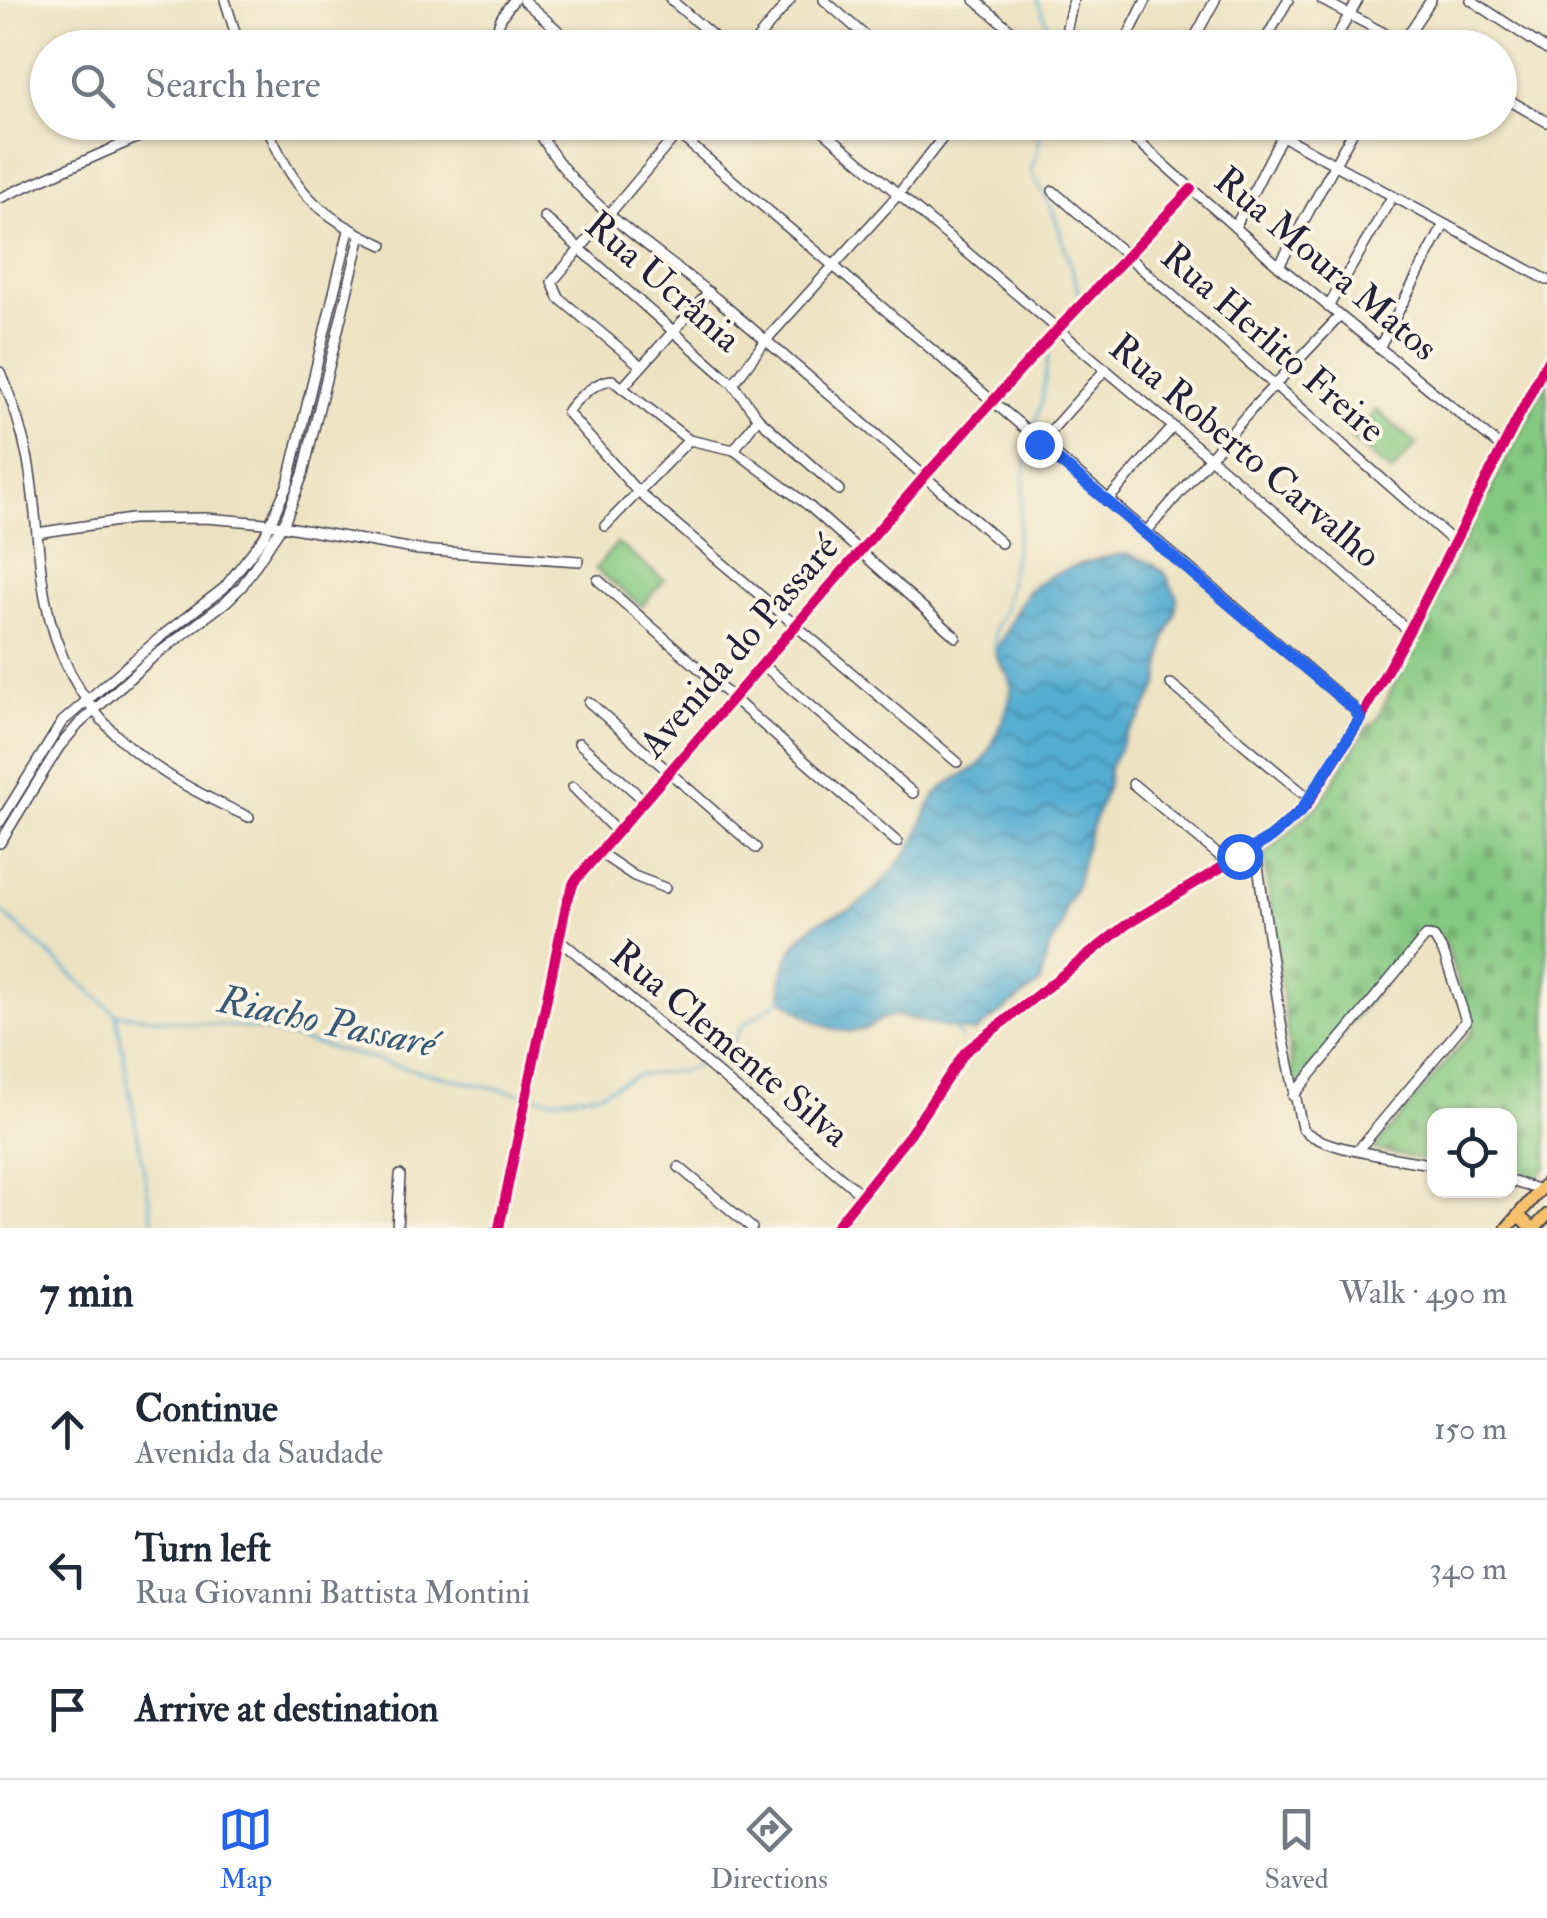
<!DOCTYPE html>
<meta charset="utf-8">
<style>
body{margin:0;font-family:"IM FELL Double Pica",serif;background:#f2f2f3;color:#1f2937}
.controls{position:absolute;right:30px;bottom:30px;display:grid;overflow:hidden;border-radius:20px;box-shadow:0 2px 8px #0004}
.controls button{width:90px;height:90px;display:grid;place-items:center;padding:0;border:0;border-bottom:2px solid #e0e1e3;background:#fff;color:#1f2937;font:50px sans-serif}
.stop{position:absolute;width:30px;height:30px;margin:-22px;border:8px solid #2563eb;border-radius:50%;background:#fff}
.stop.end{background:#2563eb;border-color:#fff;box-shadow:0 2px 10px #0008}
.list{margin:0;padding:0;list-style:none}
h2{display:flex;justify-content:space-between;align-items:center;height:130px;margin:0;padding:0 40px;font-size:42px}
h2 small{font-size:32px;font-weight:400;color:#747a83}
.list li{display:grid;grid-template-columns:65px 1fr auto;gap:30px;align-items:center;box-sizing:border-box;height:140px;padding:0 40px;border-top:2px solid #e0e1e3}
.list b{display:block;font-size:38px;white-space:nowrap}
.list p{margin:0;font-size:32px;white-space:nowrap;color:#747a83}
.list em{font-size:32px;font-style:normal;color:#747a83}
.icon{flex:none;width:55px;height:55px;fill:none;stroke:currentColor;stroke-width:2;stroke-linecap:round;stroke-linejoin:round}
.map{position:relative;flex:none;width:1547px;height:1228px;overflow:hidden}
.search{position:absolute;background:#fff;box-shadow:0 2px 8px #0004;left:30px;right:30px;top:30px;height:110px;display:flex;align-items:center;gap:25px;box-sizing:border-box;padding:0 35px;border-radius:55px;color:#747a83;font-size:38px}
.sheet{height:550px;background:#fff}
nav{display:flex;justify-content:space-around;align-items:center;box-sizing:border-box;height:140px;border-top:2px solid #e0e1e3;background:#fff;font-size:28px;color:#747a83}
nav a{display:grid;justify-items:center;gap:5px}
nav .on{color:#2563eb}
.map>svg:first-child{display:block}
</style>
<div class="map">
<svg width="1547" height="1228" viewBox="0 0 1547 1228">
<defs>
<pattern id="cemetery-stones" width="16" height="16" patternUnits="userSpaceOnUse" patternTransform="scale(2.5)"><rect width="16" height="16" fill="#85c982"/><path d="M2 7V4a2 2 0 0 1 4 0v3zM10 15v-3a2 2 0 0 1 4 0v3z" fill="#73ac71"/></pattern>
<pattern id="water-waves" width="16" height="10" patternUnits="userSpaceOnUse" patternTransform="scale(2.5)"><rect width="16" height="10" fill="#54add2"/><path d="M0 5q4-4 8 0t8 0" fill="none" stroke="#458cac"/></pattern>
</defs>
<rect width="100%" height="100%" fill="#fcf5e5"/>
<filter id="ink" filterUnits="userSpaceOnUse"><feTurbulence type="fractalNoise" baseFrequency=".01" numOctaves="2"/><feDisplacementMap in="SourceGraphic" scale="20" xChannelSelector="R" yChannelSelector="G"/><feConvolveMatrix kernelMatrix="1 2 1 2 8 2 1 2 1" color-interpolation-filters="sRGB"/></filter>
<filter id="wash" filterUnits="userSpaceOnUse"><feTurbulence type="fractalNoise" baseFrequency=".0048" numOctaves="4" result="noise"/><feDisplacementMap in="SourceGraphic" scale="40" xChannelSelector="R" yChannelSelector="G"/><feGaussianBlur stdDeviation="2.25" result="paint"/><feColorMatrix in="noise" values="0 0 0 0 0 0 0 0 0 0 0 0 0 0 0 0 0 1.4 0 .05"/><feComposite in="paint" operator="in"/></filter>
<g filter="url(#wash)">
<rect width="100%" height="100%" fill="#ede2c1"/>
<path fill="url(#cemetery-stones)" stroke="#54765e" stroke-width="2.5" d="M1547 380V1166L1534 1182 1510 1177V1116H1434V1162L1373 1150 1473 1030 1444 940 1428 927 1300 1085 1294 1084 1264 856 1319 805 1367 727 1376 722 1479 510Z"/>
<g fill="#85c982" stroke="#54765e" stroke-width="2.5">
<path d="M1376 410 1417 444 1391 473 1351 439Z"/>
<path d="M617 543 664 580 642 606 595 569Z"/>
</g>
<path fill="url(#water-waves)" stroke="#3b6886" stroke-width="2.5" d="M1128 554 1152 563 1166 575 1177 597 1175 615 1165 639 1159 684 1140 719 1128 731 1109 768 1107 787 1088 836 1075 890 1065 907 1062 926 1048 951 1040 983 975 1032C946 1030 924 1020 897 1016 881 1014 875 1027 861 1030 833 1037 802 1014 782 998 777 967 797 931 827 918 836 914 846 912 855 907 872 895 890 874 903 858 921 838 921 819 934 798 944 782 962 777 977 767 988 759 1010 707 1011 691 1013 673 998 666 995 651 1008 633 1013 612 1026 594 1041 573 1102 556 1128 554Z"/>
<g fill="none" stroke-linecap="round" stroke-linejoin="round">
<g stroke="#54add2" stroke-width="2.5">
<path d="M1037 0 1050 30"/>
<path d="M1036 122C1043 140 1038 153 1031 170L1053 211 1081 298"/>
<path d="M1033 430 1042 401 1049 349"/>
<path d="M995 649V628L1004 611 1018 534 1028 450"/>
<path d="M0 910 115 1013"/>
<path d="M116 1014 263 1030 409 1069 521 1094"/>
<path d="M116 1014 154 1228"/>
<path d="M953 1029 962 1039"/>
<path d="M710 1059 728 1052 743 1025 782 999"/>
<path d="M533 1096 554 1099 599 1093 637 1075 683 1071 703 1062"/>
</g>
</g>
</g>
<g filter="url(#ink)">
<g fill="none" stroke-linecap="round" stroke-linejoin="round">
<g stroke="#403f4f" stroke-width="12">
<g id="minor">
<path d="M225 0 240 48"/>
<path d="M523 0 578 48"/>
<path d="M671 0 727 48"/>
<path d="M824 0 879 48"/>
<path d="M975 0 1032 48"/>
<path d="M1322 0 1412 48"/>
<path d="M1471 0 1547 50"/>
<path d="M1401 45 1431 0"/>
<path d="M502 48C493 26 500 17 514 0"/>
<path d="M750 48 790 0"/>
<path d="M1055 48 1066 32 1073 0"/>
<path d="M1122 48 1146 0"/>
<path d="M1189 48 1215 0"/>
<path d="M1261 48 1288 0"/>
<path d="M1330 48 1358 0"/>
<path d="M1500 95 1547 122"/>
<path d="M265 122C293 190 317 216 383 245"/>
<path d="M534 122C570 199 655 248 718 300 813 380 908 461 1001 543"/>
<path d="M664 122 1355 709 1360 719"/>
<path d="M813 122 1274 512 1409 631"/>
<path d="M1116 122 1279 266 1502 448"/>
<path d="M1257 122 1547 280"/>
<path d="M1135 141 1146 122"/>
<path d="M1053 191 1453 541"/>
<path d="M0 198 173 122"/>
<path d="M544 217 733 384 758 418 734 450"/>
<path d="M1235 227 1289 122"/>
<path d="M1279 266 1358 122"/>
<path d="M1328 307 1392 197"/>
<path d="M1379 348 1444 225"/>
<path d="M641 366 559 298 552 282 687 122"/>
<path d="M0 372C12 400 22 429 28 460 36 505 37 552 45 597 68 719 143 769 249 817"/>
<path d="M733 384 766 340 897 196 955 122"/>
<path d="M622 388 709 292"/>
<path d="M758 418 839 490"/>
<path d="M1039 444 1106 369"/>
<path d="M734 450 689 440 612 380C596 381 576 399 567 412L637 491 957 762"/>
<path d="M734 450 809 506 956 637"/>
<path d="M1107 501 1173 427"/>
<path d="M605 526 689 440"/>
<path d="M37 533 131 519 206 518 265 523 419 550 579 561"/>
<path d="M1145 533 1251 410 1340 316"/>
<path d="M598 580 897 842"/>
<path d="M762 664 913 793"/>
<path d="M1171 684 1310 799"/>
<path d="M589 702 756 848"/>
<path d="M579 743 645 801"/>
<path d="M1133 784 1227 862"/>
<path d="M573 787 617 832"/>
<path d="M0 822 62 722 163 635 224 588 264 537 288 484 349 230"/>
<path d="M0 843 59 747 78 725 152 658 226 602 242 586 285 521 303 474 361 235"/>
<path d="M1255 846 1283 1036 1302 1128C1321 1151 1403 1158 1434 1165"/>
<path d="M600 853 634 876 665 888"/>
<path d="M559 939 862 1195"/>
<path d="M1293 1096 1421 942 1426 936 1434 937 1444 954 1466 1021 1359 1149"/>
<path d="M679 1167 752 1228"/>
<path d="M1510 1181 1541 1190"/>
<path d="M397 1228 400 1175"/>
<path d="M499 1228 567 901 574 882 925 476 1056 331 1191 189"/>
<path d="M835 1228 910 1134 965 1052 1126 925 1270 838 1306 806 1360 719 1409 631 1547 361"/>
</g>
</g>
<g stroke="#403f4f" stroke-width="15">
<g id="major">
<path d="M1519 1216 1532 1228"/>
<path d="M1507 1228 1547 1182"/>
<path d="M1535 1228 1547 1215"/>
</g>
</g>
<use href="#minor" stroke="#fff" stroke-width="9"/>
<use href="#major" stroke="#f7c06c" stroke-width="11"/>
<g stroke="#fcf5e5" stroke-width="16">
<g id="cycleway">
<path d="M499 1228 567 901 574 882 925 476 1056 331 1191 189"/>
<path d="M835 1228 910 1134 965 1052 1126 925 1270 838 1306 806 1360 719 1409 631 1547 361"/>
</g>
</g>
<use href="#cycleway" stroke="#d6006c" stroke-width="10"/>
</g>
</g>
<g fill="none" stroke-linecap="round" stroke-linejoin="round" filter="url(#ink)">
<path stroke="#2563eb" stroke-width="12" d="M1039 444 1355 710 1360 719 1301 811 1270 838 1239 856"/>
</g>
<g text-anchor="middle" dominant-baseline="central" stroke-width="8" stroke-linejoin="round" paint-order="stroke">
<g font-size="38" fill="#22223b" stroke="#fcf5e5">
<text transform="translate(1326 264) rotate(40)">Rua Moura Matos</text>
<text transform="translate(663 282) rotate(41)">Rua Ucrânia</text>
<text transform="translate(1273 343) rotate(41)">Rua Herlito Freire</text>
<text transform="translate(1245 451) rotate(40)">Rua Roberto Carvalho</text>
<text transform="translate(739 646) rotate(-49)">Avenida do Passaré</text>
<text transform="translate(730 1044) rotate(40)">Rua Clemente Silva</text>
</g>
<g font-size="40" font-style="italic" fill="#365a77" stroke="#fcf5e5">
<text transform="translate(327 1022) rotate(12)">Riacho Passaré</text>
</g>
</g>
</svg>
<div class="controls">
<button><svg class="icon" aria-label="locate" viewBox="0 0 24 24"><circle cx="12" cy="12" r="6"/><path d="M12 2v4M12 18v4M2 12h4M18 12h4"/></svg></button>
</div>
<div class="stop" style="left:1239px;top:856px"></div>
<div class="stop end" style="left:1039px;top:444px"></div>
<div class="search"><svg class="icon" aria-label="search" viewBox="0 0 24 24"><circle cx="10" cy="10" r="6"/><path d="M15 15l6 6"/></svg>Search here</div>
</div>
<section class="sheet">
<h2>7 min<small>Walk · 490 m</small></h2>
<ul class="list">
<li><svg class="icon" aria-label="ahead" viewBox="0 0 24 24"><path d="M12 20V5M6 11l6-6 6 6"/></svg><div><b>Continue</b><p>Avenida da Saudade</p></div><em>150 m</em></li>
<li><svg class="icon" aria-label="left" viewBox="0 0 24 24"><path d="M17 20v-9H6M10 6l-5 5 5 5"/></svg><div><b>Turn left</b><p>Rua Giovanni Battista Montini</p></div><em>340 m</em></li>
<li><svg class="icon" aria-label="arrive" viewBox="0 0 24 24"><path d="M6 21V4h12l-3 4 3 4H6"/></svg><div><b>Arrive at destination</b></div></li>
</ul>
</section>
<nav>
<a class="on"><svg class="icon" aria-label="map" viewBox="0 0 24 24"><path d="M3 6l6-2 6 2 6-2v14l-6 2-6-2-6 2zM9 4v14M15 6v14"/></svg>Map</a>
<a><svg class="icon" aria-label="directions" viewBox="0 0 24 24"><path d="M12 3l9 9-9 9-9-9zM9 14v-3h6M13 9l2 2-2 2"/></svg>Directions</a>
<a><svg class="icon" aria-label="saved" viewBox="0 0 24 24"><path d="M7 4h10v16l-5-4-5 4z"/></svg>Saved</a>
</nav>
